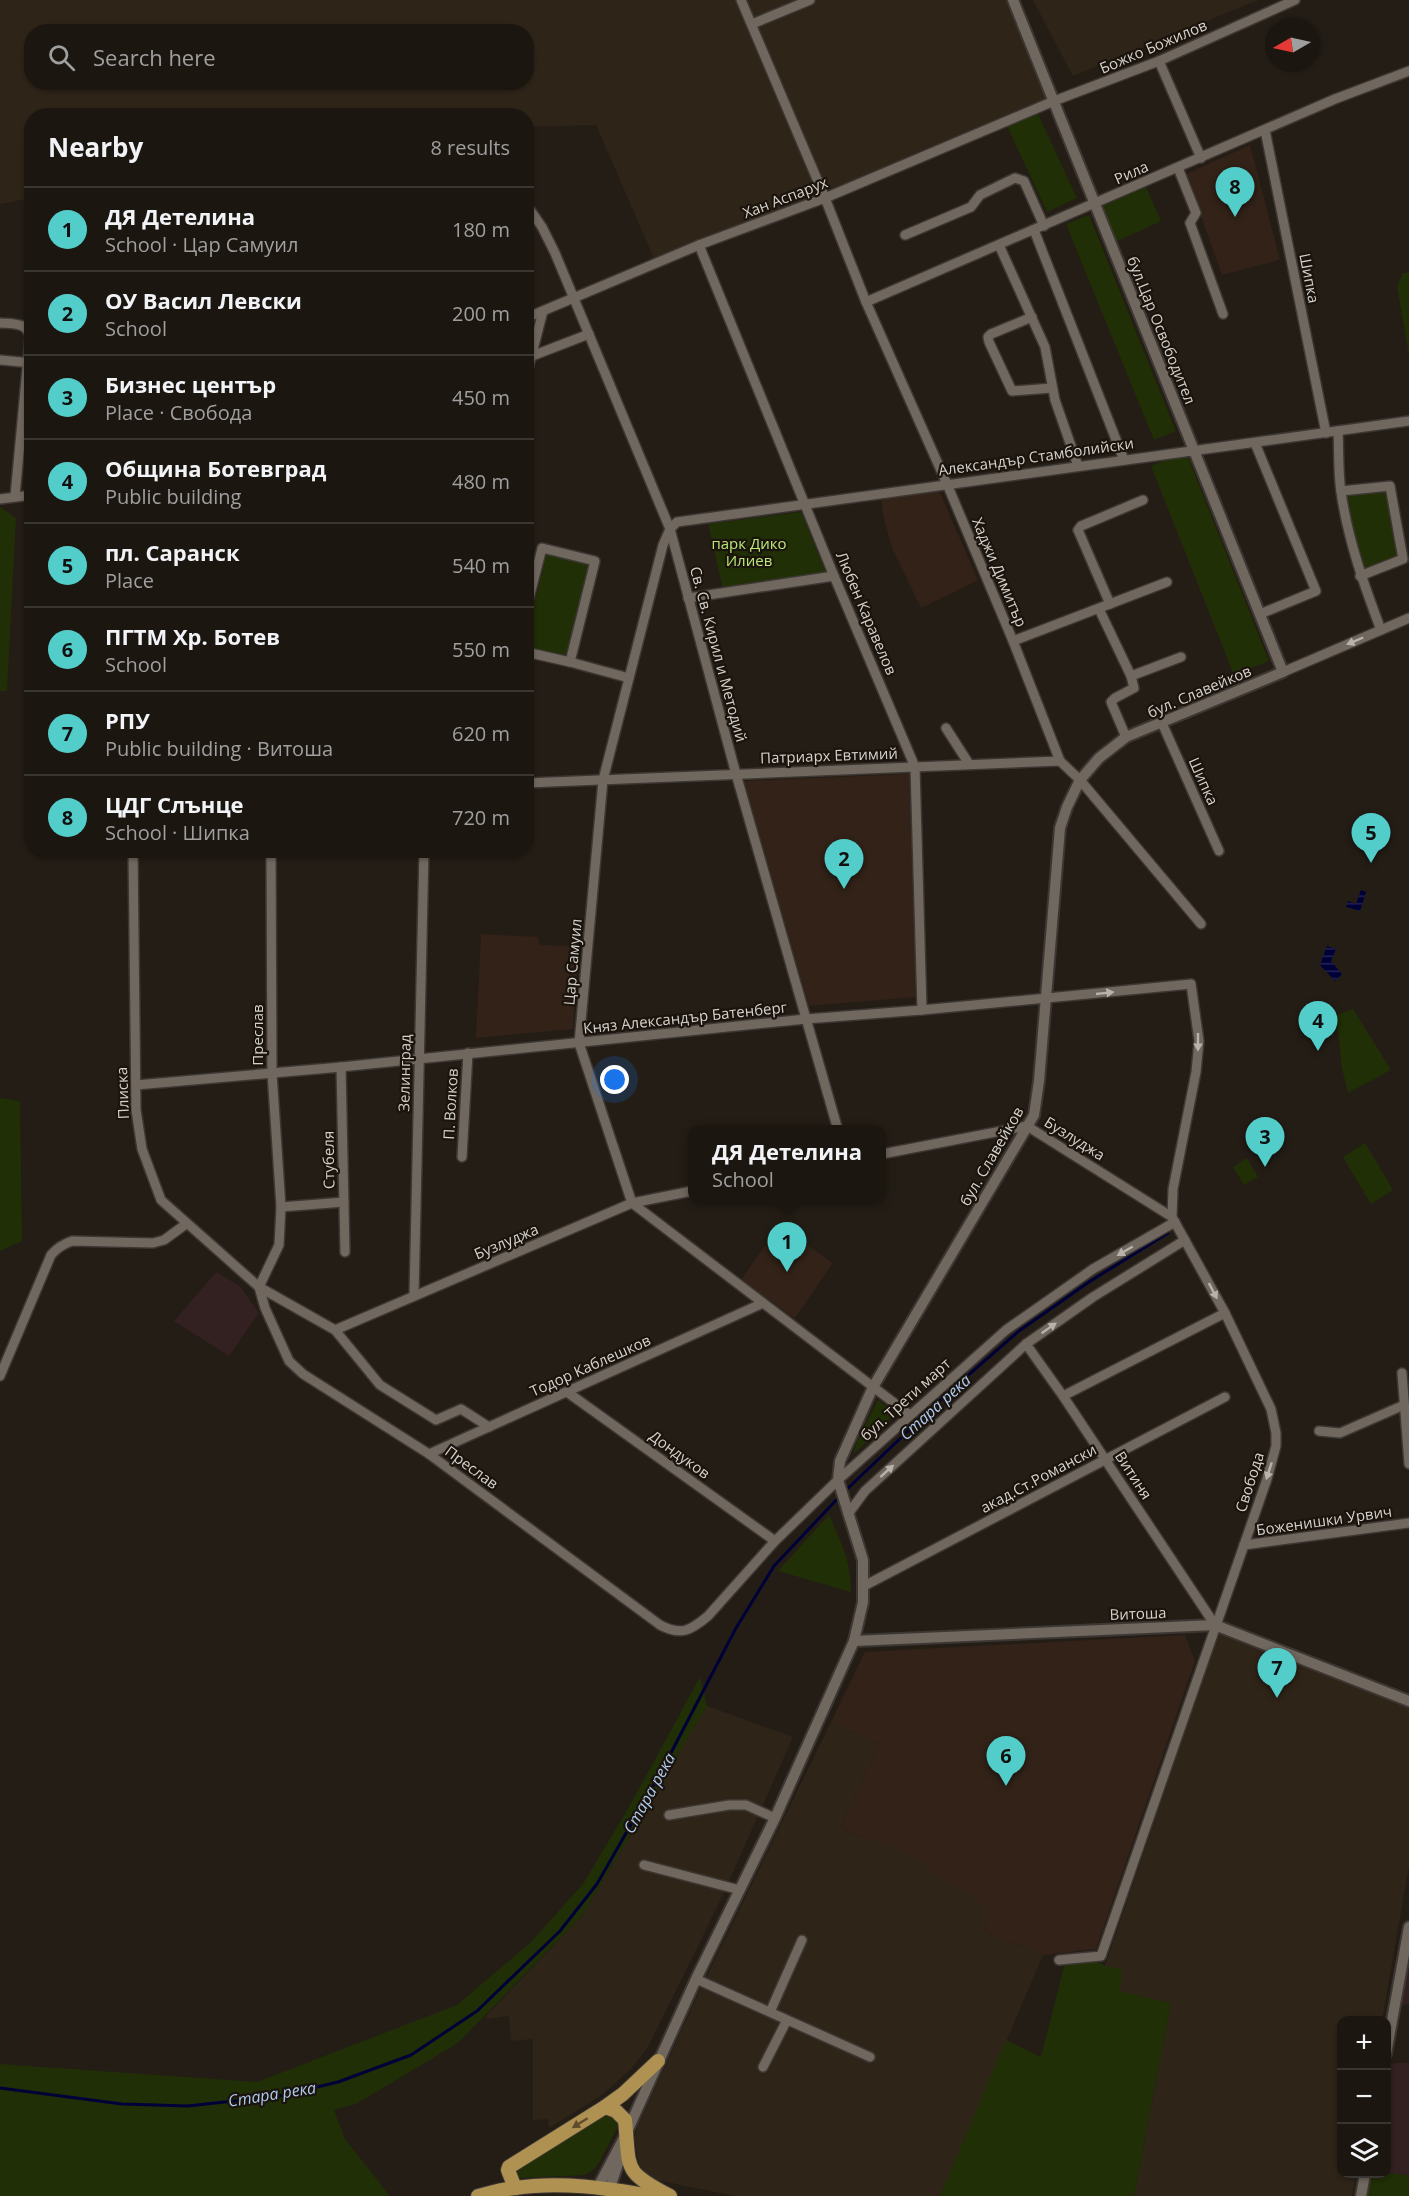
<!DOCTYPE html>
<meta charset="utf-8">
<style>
body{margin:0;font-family:"Open Sans",sans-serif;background:#28231e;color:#f1f3f6}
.controls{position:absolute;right:18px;bottom:18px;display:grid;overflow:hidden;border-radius:12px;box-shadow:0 2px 4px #0004}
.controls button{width:54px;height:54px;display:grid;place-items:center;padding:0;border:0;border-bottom:2px solid #393530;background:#1b1610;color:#f1f3f6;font:30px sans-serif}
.compass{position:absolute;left:1265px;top:18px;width:54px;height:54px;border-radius:50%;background:#1b1610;box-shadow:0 2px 4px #0004;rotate:261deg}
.you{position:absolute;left:615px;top:1080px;width:21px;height:21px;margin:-15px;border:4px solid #fff;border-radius:50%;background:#1a73e8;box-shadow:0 0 0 9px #1a73e833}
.badge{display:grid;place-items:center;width:39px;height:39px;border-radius:50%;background:#53cdca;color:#111;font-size:20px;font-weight:700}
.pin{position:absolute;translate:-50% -50px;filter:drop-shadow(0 2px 3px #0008)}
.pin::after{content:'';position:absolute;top:32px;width:21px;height:18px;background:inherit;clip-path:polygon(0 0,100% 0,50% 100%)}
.popup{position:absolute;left:688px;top:1125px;width:198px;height:78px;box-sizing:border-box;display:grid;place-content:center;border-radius:12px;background:#1b1610;filter:drop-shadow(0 2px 4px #0005);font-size:20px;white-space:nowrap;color:#a09f9f}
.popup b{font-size:22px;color:#f1f3f6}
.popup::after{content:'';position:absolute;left:50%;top:100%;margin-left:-12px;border:12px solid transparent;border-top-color:#1b1610}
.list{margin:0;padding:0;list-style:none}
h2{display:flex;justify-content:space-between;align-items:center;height:78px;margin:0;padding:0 24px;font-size:26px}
h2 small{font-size:20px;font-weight:400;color:#a09f9f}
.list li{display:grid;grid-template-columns:39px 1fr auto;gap:18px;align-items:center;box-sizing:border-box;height:84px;padding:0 24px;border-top:2px solid #393530}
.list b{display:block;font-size:22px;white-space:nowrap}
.list p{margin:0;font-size:20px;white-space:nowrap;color:#a09f9f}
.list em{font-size:20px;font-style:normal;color:#a09f9f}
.icon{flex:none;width:33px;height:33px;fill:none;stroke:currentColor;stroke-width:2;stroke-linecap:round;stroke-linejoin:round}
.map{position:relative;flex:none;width:1409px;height:2196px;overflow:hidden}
.search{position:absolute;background:#1b1610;box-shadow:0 2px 4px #0004;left:24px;top:24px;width:510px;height:66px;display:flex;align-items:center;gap:15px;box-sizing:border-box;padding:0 21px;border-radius:24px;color:#a09f9f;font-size:22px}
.panel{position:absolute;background:#1b1610;box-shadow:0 2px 4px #0004;left:24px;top:108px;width:510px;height:750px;border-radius:24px}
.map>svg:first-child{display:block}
</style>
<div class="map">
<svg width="1409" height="2196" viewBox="0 0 1409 2196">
<defs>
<pattern id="water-rules" width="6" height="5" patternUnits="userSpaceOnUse" patternTransform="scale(1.5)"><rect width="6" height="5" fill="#000039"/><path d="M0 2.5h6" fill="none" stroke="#242454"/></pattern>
</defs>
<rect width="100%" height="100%" fill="#241d16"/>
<g fill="#332021">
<path d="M216 1272 240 1286 259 1313 229 1356 174 1321Z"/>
<path d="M1409 1955V2004L1399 2006Z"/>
<path d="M1409 2062V2175L1387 2173 1386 2083 1390 2064Z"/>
</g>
<g fill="#2f2418" fill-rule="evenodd">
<path d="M0 0H1018L1054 101 656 263 596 125 527 127 526 116H32L31 198 0 204ZM32 32H526V82H32Z"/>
<path d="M1033 0H1258L1073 76Z"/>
<path d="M1219 1633 1409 1702V1866L1382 2020H1342V2174H1356L1352 2196H1134L1171 2003 1119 1991 1105 1966Z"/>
<path d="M707 1706 793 1737 722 1897 648 2047 631 2069 602 2095 549 2128 548 2119 533 2120V2039L511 2041 509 2016 486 2019 487 2015 582 1916Z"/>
<path d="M831 1722 879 1744 840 1828 906 1854 989 1908 984 1931 1043 1955 940 2196H734L657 2180 646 2174 639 2164 635 2140 637 2128 700 1990Z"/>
</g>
<g fill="#322218">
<path d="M1250 145 1280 260 1222 275 1186 174Z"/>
<path d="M938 488 978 580 921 608 892 548 883 515 881 496Z"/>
<path d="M909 774 916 997 809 1006 744 781Z"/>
<path d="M481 934 538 937 539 945 578 946 573 1029 476 1038Z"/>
<path d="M779 1226 833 1263 795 1318 741 1280Z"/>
<path d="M1185 1635 1195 1661 1096 1949 1043 1955 984 1931 988 1908 906 1854 840 1828 879 1744 831 1722 865 1652Z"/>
</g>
<g fill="#202f06">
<path d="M1037 112 1077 198 1047 212 1007 126Z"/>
<path d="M1146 187 1161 221 1109 245 1093 210Z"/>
<path d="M1089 215 1176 431 1154 440 1066 224Z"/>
<path d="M1403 273H1409V355L1397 287Z"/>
<path d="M1186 452 1269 661 1234 675 1151 466Z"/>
<path d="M1386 488 1399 558 1362 573 1344 493Z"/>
<path d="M0 507 16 518 7 691H0Z"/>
<path d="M801 512 826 573 723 589 708 524Z"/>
<path d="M547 553 591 565 567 657 527 647V634Z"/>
<path d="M1353 1009 1391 1070 1348 1093 1342 1068 1336 1015Z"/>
<path d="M0 1098 20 1101 22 1241 0 1251Z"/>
<path d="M1365 1143 1393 1190 1371 1204 1343 1157Z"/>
<path d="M1247 1158 1258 1177 1244 1185 1233 1167Z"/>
<path d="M878 1400 895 1413 853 1455 857 1441Z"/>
<path d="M829 1515C840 1540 852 1563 851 1592L778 1571Z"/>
<path d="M700 1677 707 1706 582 1916 458 2043 356 2104 334 2110 345 2139 390 2196H0V2064L257 2082 457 2005 530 1943 583 1884 629 1807Z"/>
<path d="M1096 1961 1105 1966 1123 1970 1119 1991 1171 2003 1134 2196H940L1006 2040 1041 2057 1065 1963Z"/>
<path d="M607 2115 618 2117 619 2124 600 2161 595 2168 585 2175 521 2178 516 2175 515 2170 519 2164Z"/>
<path d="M1387 2173 1409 2175V2196H1366L1370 2174Z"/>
</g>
<g fill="url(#water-rules)">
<path d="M1361 890 1366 892 1360 911 1346 907 1348 901 1356 904Z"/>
<path d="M1327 946 1336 949 1331 961 1342 974 1335 981 1320 965Z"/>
</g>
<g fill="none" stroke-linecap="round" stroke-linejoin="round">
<g stroke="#000039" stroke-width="3">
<path d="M845 1491 950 1391 1019 1331 1089 1282 1168 1233"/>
<path d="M0 2088 122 2104 188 2106 279 2096 338 2082 411 2055 477 2011 560 1931 597 1884 661 1772 736 1628 774 1566 840 1496"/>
</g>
<g stroke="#3d3733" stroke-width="12">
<g id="minor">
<path d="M741 0 825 198 866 302 947 484 1013 641 1060 761 1080 780 1201 924"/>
<path d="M752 24 810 0"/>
<path d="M1159 61 1201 158"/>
<path d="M1265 130 1326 433"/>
<path d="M1178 168 1196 213 1190 223 1223 314"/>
<path d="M526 204 542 227 555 253 670 529 736 774 838 1130"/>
<path d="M1034 230 1124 460"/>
<path d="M905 235 971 207 980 195 1015 178 1024 181 1044 226"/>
<path d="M699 245 834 576 915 767 922 1010"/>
<path d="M999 245 1045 347 1055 400 1078 466"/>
<path d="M866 302 1335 99 1409 71"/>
<path d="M1032 317 991 334 988 337 989 342 1012 391 1052 388"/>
<path d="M526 318 699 245 825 198 1054 101 1159 61 1295 0"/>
<path d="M0 323C13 324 27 322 30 337L15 496"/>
<path d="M532 356 589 334"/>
<path d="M0 360 32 363"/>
<path d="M526 377 543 311"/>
<path d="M1338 431C1339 451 1338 472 1341 492 1348 540 1364 585 1381 630"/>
<path d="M1255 443 1316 591 1260 614"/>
<path d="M1341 491 1390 486 1403 559 1360 576"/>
<path d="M0 499 32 495"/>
<path d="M688 598 834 576"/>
<path d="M1110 604 1078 530 1081 526 1143 500"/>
<path d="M1099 609 1131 676 1181 657"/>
<path d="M526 610 542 548 595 561 570 662 526 652"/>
<path d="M1013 641 1167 582"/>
<path d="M570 662 629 678"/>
<path d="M1283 672 1409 618"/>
<path d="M1162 723 1219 851"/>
<path d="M946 728 969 764"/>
<path d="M1126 737 1111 702 1115 698 1134 688 1131 676"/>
<path d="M526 783 1060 761"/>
<path d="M133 850 136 1110 142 1149 161 1200 259 1287 335 1330 380 1385 436 1420 461 1409 489 1427"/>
<path d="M341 1067 345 1252"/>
<path d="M136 1085 341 1067 806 1019 922 1010 1191 984 1199 1041 1196 1072 1173 1189 1172 1217 1225 1313 1271 1409 1276 1433V1446L1267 1479 1101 1956 1059 1960"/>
<path d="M882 1154 1027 1126 1172 1217"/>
<path d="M462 1157 468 1053"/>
<path d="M281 1207 344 1202"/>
<path d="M259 1287 265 1308 289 1361 303 1374 429 1454 660 1625C681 1636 690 1631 708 1616L775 1541 838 1480 1006 1330 1093 1269 1175 1222"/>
<path d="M259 1287 279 1245 281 1207 272 1073 271 850"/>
<path d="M414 1296 424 850"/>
<path d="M335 1330 632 1203 692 1191"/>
<path d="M1026 1344 1063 1396 1215 1625"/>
<path d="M1402 1373 1409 1464"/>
<path d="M0 1376 51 1255C57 1248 63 1244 72 1241L153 1243 164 1240 186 1224"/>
<path d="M567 1392 775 1541"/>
<path d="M1063 1396 1225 1313"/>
<path d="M910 1415 632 1203 579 1043 603 780 663 545 670 529 677 522 1409 421"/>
<path d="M1319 1431 1340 1433 1404 1405"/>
<path d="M429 1454 763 1303"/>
<path d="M848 1514 865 1491 1026 1344 1093 1297 1185 1240"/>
<path d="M1244 1545 1409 1523"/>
<path d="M864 1586 1225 1397"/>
<path d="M669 1815 729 1805H746L775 1818"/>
<path d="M644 1865 740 1890"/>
<path d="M696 1979 870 2057"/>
<path d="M770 2012 802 1940"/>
<path d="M763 2067 787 2020"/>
</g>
</g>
<g stroke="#3d3733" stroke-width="14">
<g id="tertiary">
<path d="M854 1641 1215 1625 1409 1701"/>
<path d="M1386 2054 1409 1927"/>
<path d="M598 2187 626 2134 697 1977 775 1818 854 1641 863 1602V1560L838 1480 840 1461 873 1387 1034 1115 1039 1081 1060 828 1067 807 1080 780 1099 758 1126 737 1283 672 1013 0"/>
<path d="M610 2188 623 2149"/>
<path d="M1361 2196 1365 2174"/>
</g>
</g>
<g stroke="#3d3733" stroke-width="16">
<g id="primary">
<path d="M605 2107 616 2111 625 2120C630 2170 622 2171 670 2196"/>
<path d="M515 2188 508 2170 509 2167 605 2107 623 2094 658 2061"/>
<path d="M478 2196C490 2193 503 2189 515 2188 560 2181 607 2188 651 2196"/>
</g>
</g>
<use href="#minor" stroke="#70685f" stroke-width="9"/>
<use href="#tertiary" stroke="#70685f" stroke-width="10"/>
<use href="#primary" stroke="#af9151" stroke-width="14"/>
</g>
<defs><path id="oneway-solid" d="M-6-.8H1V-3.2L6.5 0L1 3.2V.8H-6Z" transform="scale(1.5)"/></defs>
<g fill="#b7b2ab">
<use href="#oneway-solid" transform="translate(1355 641) rotate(157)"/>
<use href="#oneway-solid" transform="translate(1105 993) rotate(-6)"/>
<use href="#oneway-solid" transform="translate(1198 1042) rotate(90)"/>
<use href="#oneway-solid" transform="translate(1125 1251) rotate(150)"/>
<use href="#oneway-solid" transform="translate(1213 1291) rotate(62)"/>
<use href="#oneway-solid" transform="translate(1049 1328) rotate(-35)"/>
<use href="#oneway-solid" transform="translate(887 1471) rotate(-42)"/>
<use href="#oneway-solid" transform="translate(1269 1471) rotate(108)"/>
</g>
<use fill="#5e4c2c" href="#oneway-solid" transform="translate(580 2123) rotate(148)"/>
<g text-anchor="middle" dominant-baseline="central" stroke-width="4.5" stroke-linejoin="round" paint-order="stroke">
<g font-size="15" fill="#d5d1cc" stroke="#1b140d">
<text transform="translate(1153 46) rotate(-23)">Божко Божилов</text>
<text transform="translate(1131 172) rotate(-24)">Рила</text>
<text transform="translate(785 197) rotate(-21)">Хан Аспарух</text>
<text transform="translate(1310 278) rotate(79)">Шипка</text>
<text transform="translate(1162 330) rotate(68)">бул.Цар Освободител</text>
<text transform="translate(1036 456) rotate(-8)">Александър Стамболийски</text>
<text transform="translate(1000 572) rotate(67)">Хаджи Димитър</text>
<text transform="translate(867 613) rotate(67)">Любен Каравелов</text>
<text transform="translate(719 654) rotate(75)">Св. Св. Кирил и Методий</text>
<text transform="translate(1199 691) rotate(-23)">бул. Славейков</text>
<text transform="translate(829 755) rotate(-2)">Патриарх Евтимий</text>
<text transform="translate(1204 781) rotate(66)">Шипка</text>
<text transform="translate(572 962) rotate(-85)">Цар Самуил</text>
<text transform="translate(685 1017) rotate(-6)">Княз Александър Батенберг</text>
<text transform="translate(257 1035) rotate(-90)">Преслав</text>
<text transform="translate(404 1073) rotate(-89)">Зелинград</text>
<text transform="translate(122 1093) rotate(-92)">Плиска</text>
<text transform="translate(450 1104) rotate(-87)">П. Волков</text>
<text transform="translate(1075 1138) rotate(32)">Бузлуджа</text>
<text transform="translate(991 1156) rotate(-60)">бул. Славейков</text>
<text transform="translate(328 1160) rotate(-91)">Стубеля</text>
<text transform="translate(506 1241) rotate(-23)">Бузлуджа</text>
<text transform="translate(590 1365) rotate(-24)">Тодор Каблешков</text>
<text transform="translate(905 1399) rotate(-42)">бул. Трети март</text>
<text transform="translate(680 1454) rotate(36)">Дондуков</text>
<text transform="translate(472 1467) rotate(36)">Преслав</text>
<text transform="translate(1134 1475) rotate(57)">Витиня</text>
<text transform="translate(1038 1478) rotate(-28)">акад.Ст.Романски</text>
<text transform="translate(1249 1482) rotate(-72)">Свобода</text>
<text transform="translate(1324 1520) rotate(-8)">Боженишки Урвич</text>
<text transform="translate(1138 1613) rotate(-2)">Витоша</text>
</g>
<g font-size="15" fill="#bae979" stroke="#1b140d">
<text x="749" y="543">парк Дико<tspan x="749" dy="17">Илиев</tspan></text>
</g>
<g font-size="16" font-style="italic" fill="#afcaef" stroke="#1b140d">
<text transform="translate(935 1407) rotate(-42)">Стара река</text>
<text transform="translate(649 1793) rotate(-61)">Стара река</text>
<text transform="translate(272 2094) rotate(-9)">Стара река</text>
</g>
</g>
</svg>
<div class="controls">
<button>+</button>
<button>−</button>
<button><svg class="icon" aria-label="layers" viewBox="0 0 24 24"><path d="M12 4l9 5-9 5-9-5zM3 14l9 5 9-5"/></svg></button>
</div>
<svg class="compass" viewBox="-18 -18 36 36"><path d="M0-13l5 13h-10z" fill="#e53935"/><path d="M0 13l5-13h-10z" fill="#a09f9f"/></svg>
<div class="you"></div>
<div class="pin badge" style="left:787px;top:1272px">1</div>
<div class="popup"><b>ДЯ Детелина</b>School</div>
<div class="pin badge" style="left:844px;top:889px">2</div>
<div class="pin badge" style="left:1265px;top:1167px">3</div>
<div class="pin badge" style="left:1318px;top:1051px">4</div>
<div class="pin badge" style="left:1371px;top:863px">5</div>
<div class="pin badge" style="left:1006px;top:1786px">6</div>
<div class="pin badge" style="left:1277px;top:1698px">7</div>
<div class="pin badge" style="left:1235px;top:217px">8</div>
<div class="search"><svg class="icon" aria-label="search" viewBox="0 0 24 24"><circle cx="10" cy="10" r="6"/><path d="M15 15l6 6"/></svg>Search here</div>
<section class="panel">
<h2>Nearby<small>8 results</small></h2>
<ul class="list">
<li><span class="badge">1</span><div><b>ДЯ Детелина</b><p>School · Цар Самуил</p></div><em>180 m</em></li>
<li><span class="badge">2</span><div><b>ОУ Васил Левски</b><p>School</p></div><em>200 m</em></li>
<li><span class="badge">3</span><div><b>Бизнес център</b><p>Place · Свобода</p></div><em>450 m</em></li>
<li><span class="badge">4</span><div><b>Община Ботевград</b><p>Public building</p></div><em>480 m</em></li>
<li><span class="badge">5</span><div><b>пл. Саранск</b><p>Place</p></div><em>540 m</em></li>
<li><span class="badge">6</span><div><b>ПГТМ Хр. Ботев</b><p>School</p></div><em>550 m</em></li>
<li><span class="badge">7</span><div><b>РПУ</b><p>Public building · Витоша</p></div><em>620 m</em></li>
<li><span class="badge">8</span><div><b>ЦДГ Слънце</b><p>School · Шипка</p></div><em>720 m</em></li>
</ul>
</section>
</div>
